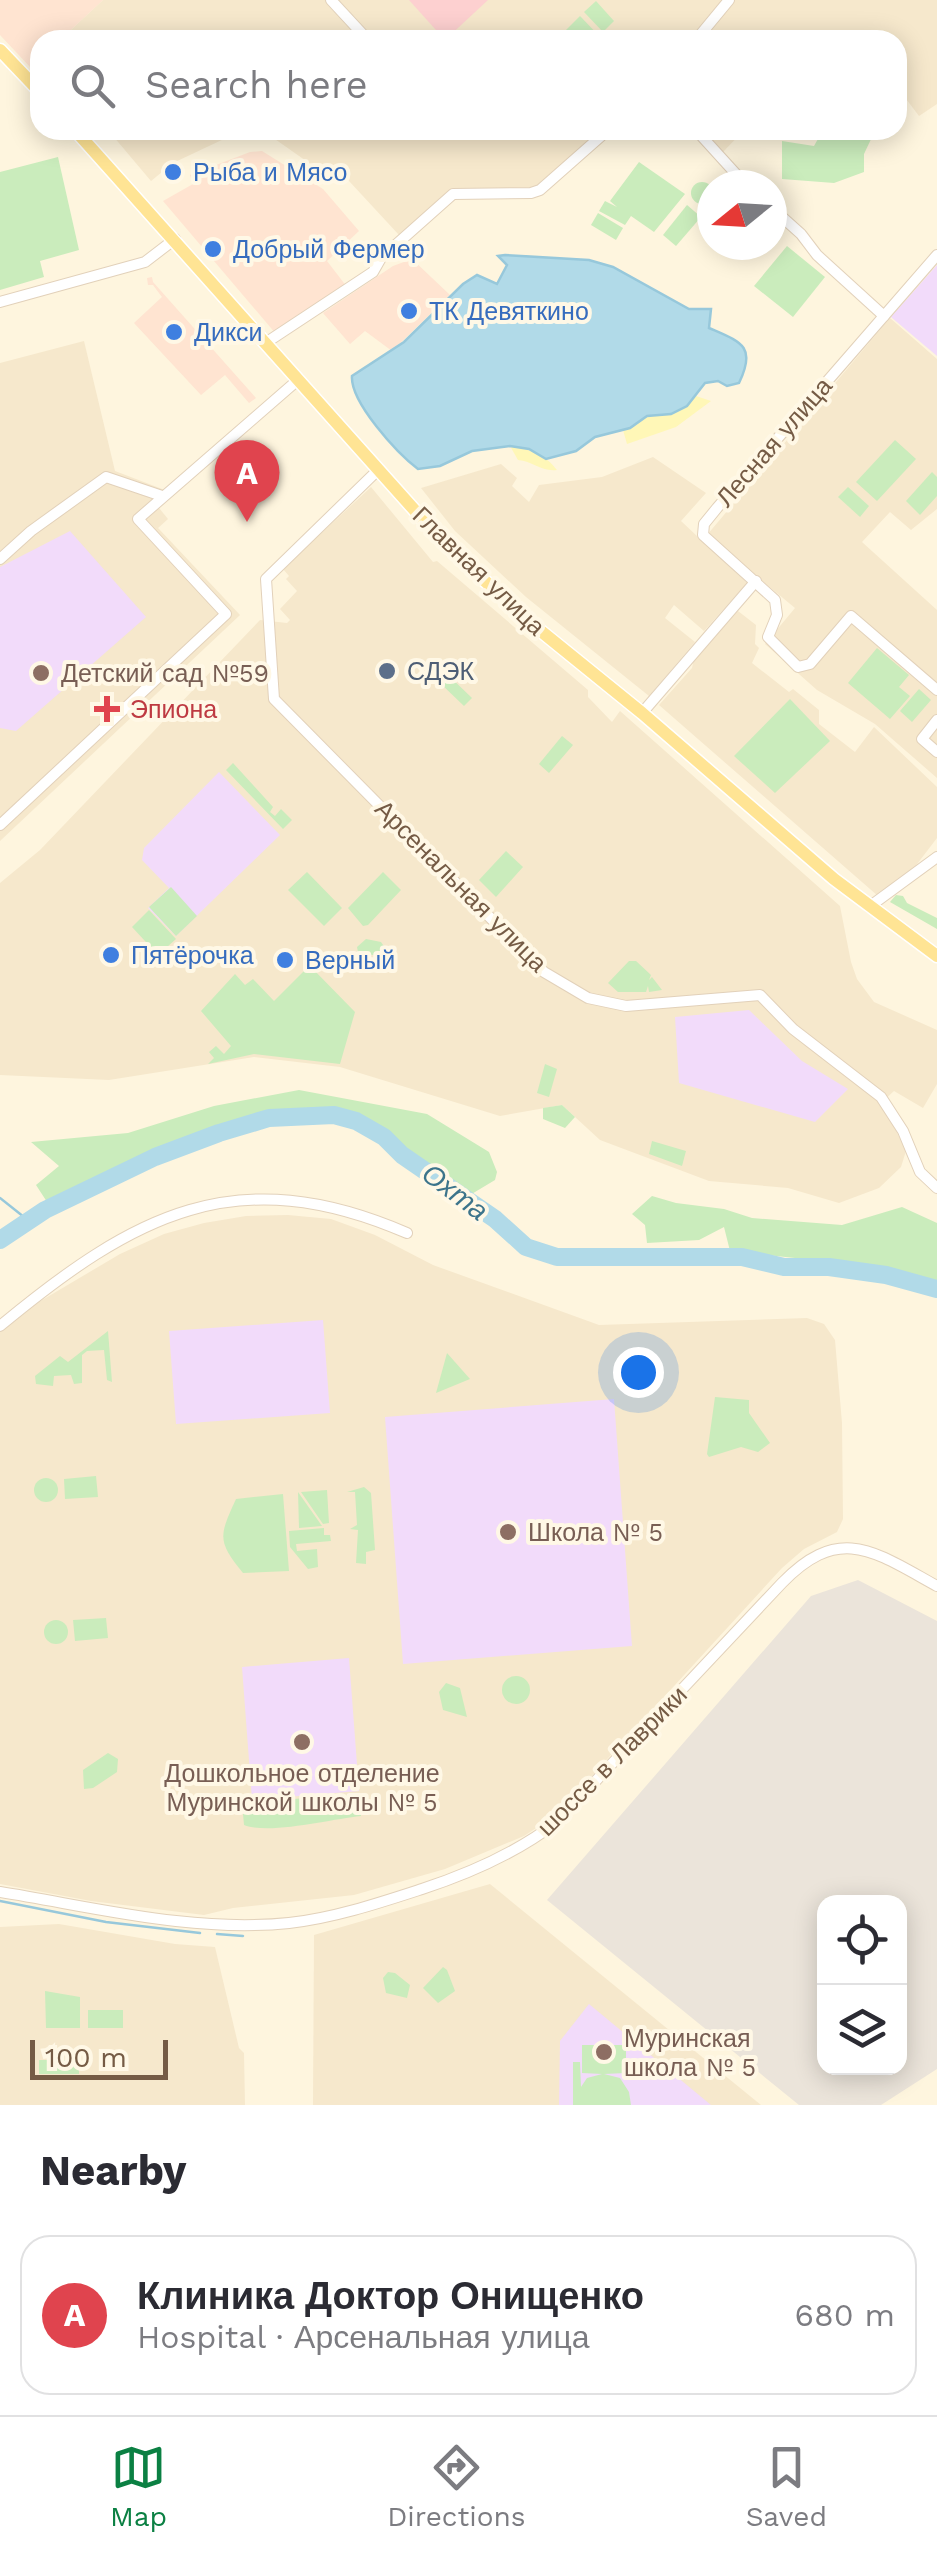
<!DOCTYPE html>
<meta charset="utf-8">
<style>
body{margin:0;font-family:"Work Sans",sans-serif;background:#f7f7f7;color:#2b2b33}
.controls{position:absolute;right:30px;bottom:30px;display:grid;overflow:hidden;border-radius:20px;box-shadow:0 5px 25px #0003}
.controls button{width:90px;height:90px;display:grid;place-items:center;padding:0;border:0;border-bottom:2px solid #e1e1e2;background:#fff;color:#2b2b33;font:50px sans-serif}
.compass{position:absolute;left:697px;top:170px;width:90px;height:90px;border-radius:50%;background:#fff;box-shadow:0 5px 25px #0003;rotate:252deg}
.scale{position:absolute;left:30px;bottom:25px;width:138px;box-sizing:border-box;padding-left:10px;border:5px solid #755b45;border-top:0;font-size:28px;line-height:35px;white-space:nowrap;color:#755b45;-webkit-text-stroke:8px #fff8e6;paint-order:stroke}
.you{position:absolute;left:638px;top:1372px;width:35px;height:35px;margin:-25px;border:8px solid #fff;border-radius:50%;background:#1a73e8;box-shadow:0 0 0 15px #1a73e833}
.badge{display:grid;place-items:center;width:65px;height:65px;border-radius:50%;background:#0b8043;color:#fff;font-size:32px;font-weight:700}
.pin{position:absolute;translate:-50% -82px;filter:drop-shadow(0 2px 5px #0008)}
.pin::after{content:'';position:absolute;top:52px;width:35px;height:30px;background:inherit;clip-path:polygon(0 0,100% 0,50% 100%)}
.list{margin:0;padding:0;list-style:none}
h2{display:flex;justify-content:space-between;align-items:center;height:130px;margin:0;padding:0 40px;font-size:42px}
h2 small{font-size:32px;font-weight:400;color:#7c7c81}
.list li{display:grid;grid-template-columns:65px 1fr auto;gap:30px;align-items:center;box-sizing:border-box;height:160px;margin:0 20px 20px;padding:0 20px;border:2px solid #e1e1e2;border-radius:30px}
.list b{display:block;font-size:38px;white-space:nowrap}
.list p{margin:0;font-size:32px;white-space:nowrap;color:#7c7c81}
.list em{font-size:32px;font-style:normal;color:#7c7c81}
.icon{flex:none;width:55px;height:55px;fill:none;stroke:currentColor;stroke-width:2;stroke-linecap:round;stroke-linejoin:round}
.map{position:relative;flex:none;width:937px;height:2105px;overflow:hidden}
.search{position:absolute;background:#fff;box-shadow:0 5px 25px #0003;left:30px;right:30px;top:30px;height:110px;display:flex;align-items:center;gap:25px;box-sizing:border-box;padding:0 35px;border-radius:30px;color:#7c7c81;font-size:38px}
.sheet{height:310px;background:#fff}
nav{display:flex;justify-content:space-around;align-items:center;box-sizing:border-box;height:140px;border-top:2px solid #e1e1e2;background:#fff;font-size:28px;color:#7c7c81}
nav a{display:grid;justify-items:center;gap:5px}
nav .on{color:#0b8043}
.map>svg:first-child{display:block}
</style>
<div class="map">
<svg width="937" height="2105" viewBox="0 0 937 2105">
<rect width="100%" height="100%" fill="#fef5de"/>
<g fill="#f6e8cc">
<path d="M103 0H937V104L919 116 897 87V40H60Z"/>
<path d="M108 130H243L173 163 151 181Z"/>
<path d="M262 130H602L538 187 452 190 399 235 349 181 329 177Z"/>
<path d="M703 130H744L723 152Z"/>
<path d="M890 318 937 359V509L911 530 890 512 862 542 937 610V778L875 724 817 690 765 644 795 608 707 535Z"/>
<path d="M84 341 115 471 170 492 159 508 168 519 158 528 240 615 0 841V363Z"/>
<path d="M653 457 706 493 681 521 747 583 704 631 674 605 665 618 695 642 649 696 526 597 455 531 421 488 501 464 517 478 512 486 529 502 539 485 602 477Z"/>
<path d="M371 487 433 562 437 561 588 690V697L612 722 620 711 840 906 851 962 857 979 874 1002 937 1030V1084L923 1108 894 1091 882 1102 906 1151 901 1167 879 1188 839 1203 788 1188 709 1181 600 1140 562 1105 500 1116 340 1067 254 1057 109 1080 0 1075V883L40 850 260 620 287 623 290 620 280 609 297 591 286 579 289 576 283 569Z"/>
<path d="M738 611 756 625 755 644 759 648 752 663 789 692 793 689 819 710V724L855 752 874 727 937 787V838L911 872 878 896 659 705 692 668 694 659Z"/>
<path d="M288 1215 331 1219 375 1235 433 1265 599 1325 807 1318 824 1324 835 1340 842 1423 843 1519 837 1532 804 1549 782 1568 556 1815 524 1836 445 1869 354 1895 233 1908 204 1915 91 1901 0 1884V1325L120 1254 164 1234 204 1223 246 1216Z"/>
<path d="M490 1884 761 2105H313L314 1935Z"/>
<path d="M59 1924 175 1944 215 1947 239 2048 244 2053 245 2105H0V1927Z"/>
</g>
<g fill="#ffe4d1">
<path d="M0 0H103L60 40H40V59L30 67 0 35Z"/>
<path d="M262 151 323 189 359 231 327 261 347 287 276 334 163 201 193 184 190 175 250 152Z"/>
<path d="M412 259 450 295 392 351 365 331 350 344 323 313 393 266Z"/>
<path d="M152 277 153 282 256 398 249 403 225 375 201 395 134 323 162 297 153 285H148L147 278Z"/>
</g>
<path fill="#ebe4da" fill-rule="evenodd" d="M858 1580 937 1621V2069L881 2105H799L547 1900 811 1596ZM824 1902H900V2068H824Z"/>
<g fill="#f2dbfa">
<path d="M937 265V356L891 317Z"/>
<path d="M70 531 146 617 16 731 0 728V567Z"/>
<path d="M219 772 280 835 176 936 148 908 169 888 142 860 144 848Z"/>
<path d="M749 1010 802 1061 848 1089 815 1122 679 1083 675 1017Z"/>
<path d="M323 1320 330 1413 176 1424 169 1331Z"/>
<path d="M614 1399 632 1646 403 1664 385 1417Z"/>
<path d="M349 1658 359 1791 252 1800 242 1667Z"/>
<path d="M589 2004 711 2105H559L560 2041Z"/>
</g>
<path fill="#fdd0d0" d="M409 0H488L445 40Z"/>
<g fill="#caecbc">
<path d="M596 1 614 21 603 32 584 12Z"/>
<path d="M580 16 601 38 599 40H556Z"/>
<path d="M823 130H871L872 137 864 154V172L834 183 782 179V141L814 146Z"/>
<path d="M58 157 79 250 40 261 44 277 0 290V172Z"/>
<path d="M639 162 685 194 654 232 631 216 625 225 599 211 605 201 617 207 610 201Z"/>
<circle cx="702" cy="193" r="11"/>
<path d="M687 205 701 217 676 246 663 235Z"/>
<path d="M598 213 623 228 616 240 591 225Z"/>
<path d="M787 246 825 277 793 317 754 286Z"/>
<path d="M895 440 916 459 877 501 856 482Z"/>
<path d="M932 472 937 477V496L920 515 906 501Z"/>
<path d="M848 487 869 506 860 517 838 497Z"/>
<path d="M877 648 909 675 899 687 910 696 890 719 848 683Z"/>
<path d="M447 674 472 698 464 706 439 682Z"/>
<path d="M919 689 931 700 912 722 900 711Z"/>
<path d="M790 699 830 741 775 793 734 756Z"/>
<path d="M562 736 573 745 549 773 539 764Z"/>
<path d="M233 763 273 807 270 812 275 816 281 809 292 820 283 829 226 770Z"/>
<path d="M506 851 523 867 496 897 479 880Z"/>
<path d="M307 872 342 908 324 926 288 890Z"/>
<path d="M383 872 401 890 368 925 363 926 348 908Z"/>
<path d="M171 887 197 916 176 936 149 907Z"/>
<path d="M896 895 903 896 907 903 937 918V929L890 902Z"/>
<path d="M149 910 176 939 158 955 132 927Z"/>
<path d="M366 939 381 942 388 952 387 958 358 952 357 947Z"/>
<path d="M629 961H636L651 975 649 980 652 977 662 990 649 992 648 986 646 992H618L608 983Z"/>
<path d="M312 968 355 1012 340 1064 254 1054 208 1064 214 1058 209 1052 216 1046 224 1054 231 1046 201 1011 235 974 245 985 253 979 274 1001 305 970Z"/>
<path d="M545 1064 557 1069 549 1097 537 1093Z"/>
<path d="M299 1090 427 1114 489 1152 497 1172 495 1180 470 1195C453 1183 435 1173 418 1161 401 1149 383 1127 363 1120 272 1087 130 1164 49 1205L36 1185 59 1166 31 1142 128 1133 214 1106Z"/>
<path d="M562 1105 575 1117 565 1128 543 1119V1108Z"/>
<path d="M652 1141 686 1151 682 1166 649 1154Z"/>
<path d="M652 1196 676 1203 724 1209 752 1218 842 1225 902 1207 937 1223V1281L842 1263 730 1251 724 1227 699 1240 647 1243 645 1225 632 1214Z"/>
<path d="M108 1331 112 1382 107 1380 104 1350 87 1351 82 1355V1383L74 1384 71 1375 54 1376 53 1386 36 1384 35 1376 60 1356 68 1362Z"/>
<path d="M447 1353 470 1379 436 1393Z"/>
<path d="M715 1397 749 1400V1413L770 1443 758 1452 741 1447 709 1457 707 1454Z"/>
<path d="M96 1476 98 1497 65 1499 64 1479Z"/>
<circle cx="46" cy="1490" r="12"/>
<path d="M364 1487 371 1493 375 1550 366 1552V1564L356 1563 358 1530 350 1529 357 1525 355 1492H347Z"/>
<path d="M327 1490 329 1523 323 1524 301 1492Z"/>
<path d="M298 1492 322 1526 299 1528Z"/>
<path d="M283 1494 289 1571 243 1573C217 1541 219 1536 236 1499Z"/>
<path d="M324 1528V1535H330L331 1541 296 1544 297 1551 317 1549 318 1567 308 1569 290 1547 289 1531Z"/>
<path d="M106 1618 108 1638 75 1641 73 1620Z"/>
<circle cx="56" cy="1632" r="12"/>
<circle cx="516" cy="1690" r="14"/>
<path d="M446 1683 460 1688 467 1717 443 1710 439 1692Z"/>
<path d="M108 1753 118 1759 117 1772 93 1788 84 1789 83 1770Z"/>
<path d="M360 1794 361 1816C331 1819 270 1835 244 1825L242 1803Z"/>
<path d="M443 1967 447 1970 455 1991 438 2003 423 1988Z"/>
<path d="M388 1972 395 1973 410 1985 407 1998 386 1993 383 1978Z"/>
<path d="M45 1991 80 1997V2028H46Z"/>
<rect x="88" y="2010" width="35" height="18"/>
<path d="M582 2045H626V2073L604 2074 620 2078 629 2092 631 2105H573V2062H580L581 2087 587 2078 602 2074 582 2073Z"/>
<rect x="39" y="2060" width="40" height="14"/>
</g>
<g fill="#fff7b7">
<path d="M696 396 711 401 676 427 627 444 623 430C632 427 637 422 645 418 666 408 675 420 696 396Z"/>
<path d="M510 446C529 449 545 454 557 470 541 472 533 461 518 460Z"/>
</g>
<path fill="#b1dae8" stroke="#97c8db" stroke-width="2.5" d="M505 255 589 260 613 267 689 309H711L709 328C741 342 757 346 739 383L727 386 718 381 705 383 687 406 671 414 647 416 630 428 595 437 576 451 546 459 529 449 510 446 472 451 440 466 418 469C397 453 350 402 352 376L404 342 463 284 477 275 497 284 507 265 498 256Z"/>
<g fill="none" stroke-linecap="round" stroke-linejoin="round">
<g stroke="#97c8db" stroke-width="2.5">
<path d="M0 1198 29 1221"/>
<path d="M0 1901 106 1922 200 1933"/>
<path d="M217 1934 243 1936"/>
</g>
<path stroke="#b1dae8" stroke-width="18" d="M0 1240 45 1210 155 1157 219 1133 269 1118 334 1115 356 1121 384 1137 402 1155 495 1219 526 1247 557 1257H742L784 1267H829L886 1275 937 1289"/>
<g stroke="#e2d1ba" stroke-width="12">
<g id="minor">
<path d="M331 0 368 40"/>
<path d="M696 40 729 0"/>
<path d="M696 130 746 185"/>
<path d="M772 208 801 234 817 255 884 316"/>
<path d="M937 255 717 508 704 524 703 535 775 600 777 615 768 637 798 667 810 664 851 616 937 690"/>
<path d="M0 302 145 262 175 239"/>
<path d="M267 342 373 272 381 258 453 194 531 193 540 190 608 130"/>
<path d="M379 469 266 579 274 699 544 972 588 998 626 1006 760 995 793 1029 881 1097 903 1131 920 1172 937 1188"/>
<path d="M0 559 31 531 106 477 162 496"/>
<path d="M642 713 756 581"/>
<path d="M937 720 922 739 937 752"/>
<path d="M0 825 226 614 138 519 299 379"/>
<path d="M869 907 937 857"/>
<path d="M0 1326C134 1215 236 1159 407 1233"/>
<path d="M0 1892C94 1907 193 1933 289 1923 334 1918 379 1903 422 1889 471 1873 517 1853 558 1821L782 1583C840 1523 875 1552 937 1586"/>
</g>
</g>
<g stroke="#fff" stroke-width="15">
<g id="major">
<path d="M0 50 40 92"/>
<path d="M75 130 443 542 526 619 642 713 834 879 937 956"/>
</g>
</g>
<use href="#minor" stroke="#fff" stroke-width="10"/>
<use href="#major" stroke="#ffe494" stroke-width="12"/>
</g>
<g fill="#3f7fe0" stroke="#fff8e6" stroke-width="4">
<circle cx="173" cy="172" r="10"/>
<circle cx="213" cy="249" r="10"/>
<circle cx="409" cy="311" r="10"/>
<circle cx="174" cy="332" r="10"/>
<circle cx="111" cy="955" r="10"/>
<circle cx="285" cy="960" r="10"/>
</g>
<circle fill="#5c6f8a" stroke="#fff8e6" stroke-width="4" cx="387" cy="671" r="10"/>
<g fill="#8d6e63" stroke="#fff8e6" stroke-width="4">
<circle cx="41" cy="673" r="10"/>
<circle cx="508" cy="1532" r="10"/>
<circle cx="302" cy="1742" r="10"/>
<circle cx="604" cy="2052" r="10"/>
</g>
<path fill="#e0444e" stroke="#fff8e6" stroke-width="4" d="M102 694h10v10h10v10h-10v10h-10v-10h-10v-10h10z"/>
<g text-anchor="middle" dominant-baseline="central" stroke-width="8" stroke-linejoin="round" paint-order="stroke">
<g font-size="25" fill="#366cbe" stroke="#fff8e6" text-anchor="start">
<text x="193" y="172">Рыба и Мясо</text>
<text x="233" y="249">Добрый Фермер</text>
<text x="429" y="311">ТК Девяткино</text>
<text x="194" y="332">Дикси</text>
<text x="131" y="955">Пятёрочка</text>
<text x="305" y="960">Верный</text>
</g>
<g font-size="25" fill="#755b45" stroke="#fff8e6">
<text transform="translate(774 442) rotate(-49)">Лесная улица</text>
<text transform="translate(479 571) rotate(44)">Главная улица</text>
<text transform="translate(461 886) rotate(45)">Арсенальная улица</text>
<text transform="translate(612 1761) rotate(-45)">шоссе в Лаврики</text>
</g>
<g font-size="25" fill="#4e5e75" stroke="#fff8e6" text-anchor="start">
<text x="407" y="671">СДЭК</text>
</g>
<g font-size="25" fill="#785e54" stroke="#fff8e6" text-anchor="start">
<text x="61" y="673">Детский сад №59</text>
<text x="528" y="1532">Школа № 5</text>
<text x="302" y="1773" text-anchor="middle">Дошкольное отделение<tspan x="302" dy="29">Муринской школы № 5</tspan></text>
<text x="624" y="2038">Муринская<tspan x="624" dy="29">школа № 5</tspan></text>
</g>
<g font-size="25" fill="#be3a42" stroke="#fff8e6" text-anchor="start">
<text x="130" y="709">Эпиона</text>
</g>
<g font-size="28" font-style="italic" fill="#3c748b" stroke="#fff8e6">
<text transform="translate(455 1192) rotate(37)">Охта</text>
</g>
</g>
</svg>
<div class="controls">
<button><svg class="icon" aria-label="locate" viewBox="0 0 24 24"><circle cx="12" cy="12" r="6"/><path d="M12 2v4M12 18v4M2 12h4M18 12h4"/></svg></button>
<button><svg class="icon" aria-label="layers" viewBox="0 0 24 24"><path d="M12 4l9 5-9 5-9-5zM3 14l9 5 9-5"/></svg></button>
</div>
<svg class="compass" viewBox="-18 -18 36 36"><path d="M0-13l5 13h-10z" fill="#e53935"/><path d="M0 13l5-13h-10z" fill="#7c7c81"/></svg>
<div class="scale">100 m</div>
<div class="you"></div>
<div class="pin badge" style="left:247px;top:522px;background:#e0444e">A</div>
<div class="search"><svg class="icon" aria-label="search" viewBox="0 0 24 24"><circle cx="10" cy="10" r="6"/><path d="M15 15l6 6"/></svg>Search here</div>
</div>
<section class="sheet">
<h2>Nearby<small></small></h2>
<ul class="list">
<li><span class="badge" style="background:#e0444e">A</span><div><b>Клиника Доктор Онищенко</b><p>Hospital · Арсенальная улица</p></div><em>680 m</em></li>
</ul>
</section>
<nav>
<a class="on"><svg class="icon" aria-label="map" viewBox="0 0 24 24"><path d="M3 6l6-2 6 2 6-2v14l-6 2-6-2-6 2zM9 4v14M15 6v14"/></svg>Map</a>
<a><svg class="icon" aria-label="directions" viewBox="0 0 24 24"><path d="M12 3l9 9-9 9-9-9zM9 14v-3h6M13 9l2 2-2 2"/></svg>Directions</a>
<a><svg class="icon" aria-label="saved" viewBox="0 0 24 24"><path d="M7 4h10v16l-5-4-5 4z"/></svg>Saved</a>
</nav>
